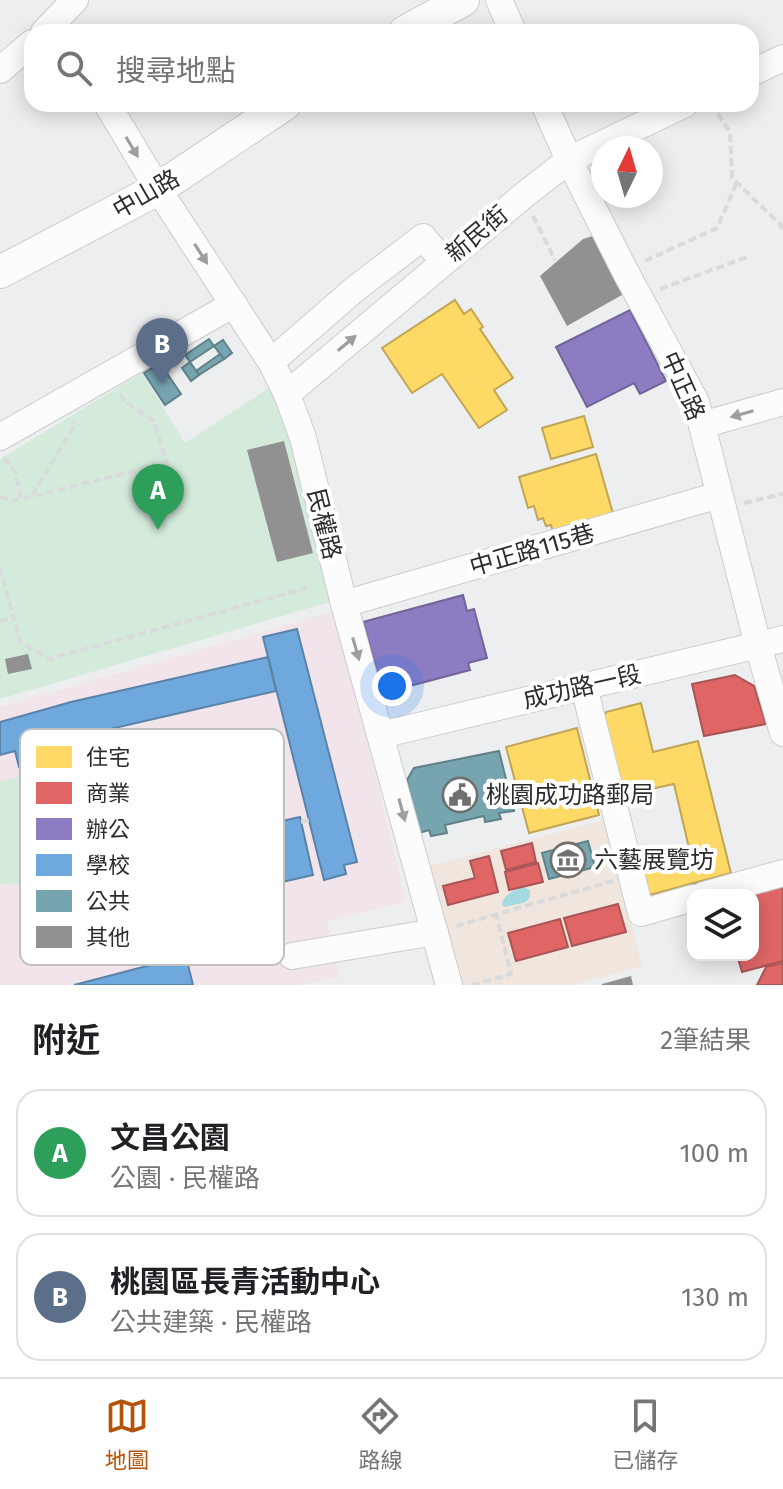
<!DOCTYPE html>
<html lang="zh-TW">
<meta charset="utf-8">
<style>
body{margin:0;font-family:"Fira Sans","Noto Sans TC",sans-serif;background:#f2f2f2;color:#202124}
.controls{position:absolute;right:24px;bottom:24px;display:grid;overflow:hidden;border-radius:16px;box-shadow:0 4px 20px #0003}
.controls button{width:72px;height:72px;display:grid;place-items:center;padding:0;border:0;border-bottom:2px solid #e0e0e0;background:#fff;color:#202124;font:40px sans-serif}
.compass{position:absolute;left:591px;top:136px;width:72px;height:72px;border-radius:50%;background:#fff;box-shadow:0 4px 20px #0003;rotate:5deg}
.you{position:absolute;left:392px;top:686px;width:28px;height:28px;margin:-20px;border:6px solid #fff;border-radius:50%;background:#1a73e8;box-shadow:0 0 0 12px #1a73e833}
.badge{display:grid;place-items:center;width:52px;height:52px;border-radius:50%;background:#b45309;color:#fff;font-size:26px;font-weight:700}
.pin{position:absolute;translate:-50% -66px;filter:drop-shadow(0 2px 4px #0008)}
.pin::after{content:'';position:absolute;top:42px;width:28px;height:24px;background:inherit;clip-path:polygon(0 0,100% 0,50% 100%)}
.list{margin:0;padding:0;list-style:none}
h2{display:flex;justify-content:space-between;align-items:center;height:104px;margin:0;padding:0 32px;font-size:34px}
h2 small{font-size:26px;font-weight:400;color:#757577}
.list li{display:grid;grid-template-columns:52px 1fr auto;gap:24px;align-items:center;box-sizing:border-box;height:128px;margin:0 16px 16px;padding:0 16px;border:2px solid #e0e0e0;border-radius:24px}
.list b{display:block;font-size:30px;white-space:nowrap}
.list p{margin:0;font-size:26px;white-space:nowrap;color:#757577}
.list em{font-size:26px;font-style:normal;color:#757577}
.icon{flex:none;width:44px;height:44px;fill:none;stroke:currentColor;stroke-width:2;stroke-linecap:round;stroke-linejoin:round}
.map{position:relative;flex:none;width:783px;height:985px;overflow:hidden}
.search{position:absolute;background:#fff;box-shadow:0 4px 20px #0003;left:24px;right:24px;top:24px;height:88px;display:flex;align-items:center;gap:20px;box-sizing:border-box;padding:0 28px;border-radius:24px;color:#757577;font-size:30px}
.sheet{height:392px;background:#fff}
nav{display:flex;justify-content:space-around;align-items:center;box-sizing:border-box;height:112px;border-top:2px solid #e0e0e0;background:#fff;font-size:22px;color:#757577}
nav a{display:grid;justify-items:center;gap:4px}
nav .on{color:#b45309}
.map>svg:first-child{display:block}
</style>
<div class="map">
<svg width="783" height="985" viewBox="0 0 783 985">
<rect width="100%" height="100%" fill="#edeef0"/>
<path fill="#f0e6de" d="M605 820 642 966 572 985H458L429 866Z"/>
<path fill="#f1e4ea" d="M335 611 406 901 327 922 339 977 300 985H0V707Z"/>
<g fill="#d4ebdb">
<path d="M142 373 185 443 272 386 290 425 333 601 0 699V459Z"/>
<path d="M170 738 173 754 128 766C136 773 145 779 149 789 161 816 147 847 121 858L134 907 53 929 40 879 19 885 0 884V782Z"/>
</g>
<path fill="#a5dae0" d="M523 887 530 890V897L526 902 505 907 502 905C503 895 514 890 523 887Z"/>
<g fill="#ffd966" stroke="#c0a555" stroke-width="2">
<path d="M455 300 464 314 471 309 483 327 480 329 513 378 494 390 507 410 479 428 442 374 412 393 382 348Z"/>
<path d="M584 416 593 447 551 459 542 428Z"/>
<path d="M596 454 614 517 554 535 551 525 546 526 543 518 538 520 534 506 528 508 519 477Z"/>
<path d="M641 703 653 752 698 741 731 873 646 896 635 855 661 848 662 854 689 848 674 784 618 796 600 723 606 712Z"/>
<path d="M577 728 599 815 529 833 506 747Z"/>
</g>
<g fill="#e06666" stroke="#a55" stroke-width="2">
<path d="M735 675 754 686 766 724 704 736 692 684Z"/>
<path d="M532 843 536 862 506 870 501 851Z"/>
<path d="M489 856 498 892 448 905 443 886 475 878 470 861Z"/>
<path d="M538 863 543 882 509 890 505 872Z"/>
<path d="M783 882V961L742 972 737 955H753V895H730Z"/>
<path d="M618 904 626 932 572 946 564 918Z"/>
<path d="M560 919 568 947 516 961 508 933Z"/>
<path d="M783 963V985H757L766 967Z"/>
</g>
<g fill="#8e7cc3" stroke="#716496" stroke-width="2">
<path d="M630 310 666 381 640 394 634 383 587 407 556 347Z"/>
<path d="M463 595 467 611 474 609 487 658 468 663 470 670 406 687 405 684 395 687 392 676 386 678 384 674 378 675 363 622Z"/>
</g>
<g fill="#6fa8dc" stroke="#5b83a8" stroke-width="2">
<path d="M297 629 357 862 344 865 346 874 324 880 263 637Z"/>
<path d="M268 657 276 691 49 743 53 759 19 767 15 751 0 755V722L71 702Z"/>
<path d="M300 817 313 875 216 897 202 839Z"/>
<path d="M174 959 176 964 187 961 193 985H74Z"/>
</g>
<g fill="#76a5af" stroke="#608188" stroke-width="2">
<path d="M209 339 214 346 190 362 185 355Z"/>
<path d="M223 340 232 353 224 359 214 346Z"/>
<path d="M220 354 224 359 199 375 196 371Z"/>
<path d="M190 362 199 375 191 381 182 368Z"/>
<path d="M160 363 181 394 165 405 144 373Z"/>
<path d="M499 751 514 811 499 813 501 819 485 822 484 816 445 825 447 833 431 836 429 830 419 833 407 780 414 768Z"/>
<path d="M588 841 595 867 549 879 542 853Z"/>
</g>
<g fill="#929192">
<path d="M596 235 629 291 567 326 540 276 583 239Z"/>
<path d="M284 441 313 553 277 562 247 450Z"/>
<path d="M28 654 32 669 8 674 5 659Z"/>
<path d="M631 976 633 985H602V984Z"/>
</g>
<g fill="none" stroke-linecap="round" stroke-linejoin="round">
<g stroke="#cbcccd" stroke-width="28">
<g id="minor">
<path d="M499 0 513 32"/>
<path d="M44 32 75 0"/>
<path d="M0 70 32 43"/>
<path d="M751 73 783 58"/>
<path d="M107 104 158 189 271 362 287 394 303 438 344 604 449 985"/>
<path d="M544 104 569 160 625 271 696 402 758 645 783 733"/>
<path d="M271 362 355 289 423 237 444 262"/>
<path d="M287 394 523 196 569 160 685 104"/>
<path d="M702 425 783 402"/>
<path d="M0 437 234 304"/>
<path d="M344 604 719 495"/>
<path d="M584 687 641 913 693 898"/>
<path d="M381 735 783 639"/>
<path d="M704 895 783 873"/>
<path d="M292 956 435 932"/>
</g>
</g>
<g stroke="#cbcccd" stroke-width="34">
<g id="major">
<path d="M405 32 463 0"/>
<path d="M0 272 158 189 285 104"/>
</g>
</g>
<g stroke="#d9dadb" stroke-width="4" stroke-dasharray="8 4" stroke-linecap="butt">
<path d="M711 104 730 132 732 178 780 224 783 230"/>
<path d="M533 216 555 260"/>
<path d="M645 261 717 228 737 182"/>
<path d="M660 289 747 257"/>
<path d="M4 458 15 471 21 499"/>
<path d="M32 495 75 425 73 421"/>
<path d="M0 497 13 501 167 463 154 421 124 401 120 393"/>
<path d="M744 503 783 494"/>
<path d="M0 567 20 642 49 659 307 588"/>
<path d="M0 621 13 618"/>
<path d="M301 822 309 820"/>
<path d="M179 852 204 846"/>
<path d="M456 926 613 881"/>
<path d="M472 985 511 974 496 914"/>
</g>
<use href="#minor" stroke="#fcfcfd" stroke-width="26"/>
<use href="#major" stroke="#fcfcfd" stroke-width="32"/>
</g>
<defs><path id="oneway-solid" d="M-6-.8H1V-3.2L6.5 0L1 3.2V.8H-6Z" transform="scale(2)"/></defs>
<g fill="#9e9e9f">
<use href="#oneway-solid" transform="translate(132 147) rotate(59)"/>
<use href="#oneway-solid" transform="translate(201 254) rotate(57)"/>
<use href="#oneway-solid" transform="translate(347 343) rotate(-40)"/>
<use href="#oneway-solid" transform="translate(742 414) rotate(164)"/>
<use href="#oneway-solid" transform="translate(356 649) rotate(74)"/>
<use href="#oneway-solid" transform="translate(402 810) rotate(75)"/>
</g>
<defs>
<g id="civic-ring" transform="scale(1.8)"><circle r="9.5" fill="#fff" stroke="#707071" stroke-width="1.5"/><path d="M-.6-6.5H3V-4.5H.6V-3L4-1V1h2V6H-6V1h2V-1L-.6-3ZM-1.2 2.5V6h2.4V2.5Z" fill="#707071"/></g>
<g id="museum-ring" transform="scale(1.8)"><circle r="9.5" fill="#fff" stroke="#707071" stroke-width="1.5"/><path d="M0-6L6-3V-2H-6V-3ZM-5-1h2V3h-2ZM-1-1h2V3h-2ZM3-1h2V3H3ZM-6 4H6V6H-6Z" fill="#707071"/></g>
</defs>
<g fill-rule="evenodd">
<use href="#civic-ring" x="460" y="795"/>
<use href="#museum-ring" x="568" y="860"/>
</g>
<g text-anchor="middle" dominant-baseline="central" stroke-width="8" stroke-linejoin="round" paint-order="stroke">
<g font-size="24" fill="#2c2c2d" stroke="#fff">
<text transform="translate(146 194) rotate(-30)">中山路</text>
<text transform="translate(477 234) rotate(-40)">新民街</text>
<text transform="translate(683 386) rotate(66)">中正路</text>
<text transform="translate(324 524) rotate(76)">民權路</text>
<text transform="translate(532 550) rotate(-16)">中正路115巷</text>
<text transform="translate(582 687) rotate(-13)">成功路一段</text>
</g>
<g font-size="24" fill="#2c2c2d" stroke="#fff" text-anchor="start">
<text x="486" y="795">桃園成功路郵局</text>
<text x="594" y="860">六藝展覽坊</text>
</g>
</g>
<rect x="20" y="729" width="264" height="236" rx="12" fill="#fff" stroke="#c0c0c0" stroke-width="2"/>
<rect x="36" y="746" width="36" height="22" fill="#ffd966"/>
<rect x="36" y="782" width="36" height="22" fill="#e06666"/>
<rect x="36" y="818" width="36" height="22" fill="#8e7cc3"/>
<rect x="36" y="854" width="36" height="22" fill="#6fa8dc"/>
<rect x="36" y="890" width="36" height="22" fill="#76a5af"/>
<rect x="36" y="926" width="36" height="22" fill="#929192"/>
<g font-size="22" fill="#2c2c2d">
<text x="86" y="765">住宅</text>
<text x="86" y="801">商業</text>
<text x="86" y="837">辦公</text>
<text x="86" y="873">學校</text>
<text x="86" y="909">公共</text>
<text x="86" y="945">其他</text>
</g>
</svg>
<div class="controls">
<button><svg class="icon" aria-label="layers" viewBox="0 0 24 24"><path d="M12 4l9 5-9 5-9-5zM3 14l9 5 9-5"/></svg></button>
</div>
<svg class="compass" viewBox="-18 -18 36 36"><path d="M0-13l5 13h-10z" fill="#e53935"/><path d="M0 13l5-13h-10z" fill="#757577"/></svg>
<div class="you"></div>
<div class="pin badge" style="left:158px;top:530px;background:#2e9e5b">A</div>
<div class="pin badge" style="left:162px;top:384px;background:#5c6f8a">B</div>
<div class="search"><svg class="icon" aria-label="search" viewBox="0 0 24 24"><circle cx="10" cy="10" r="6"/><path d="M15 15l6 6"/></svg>搜尋地點</div>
</div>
<section class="sheet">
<h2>附近<small>2筆結果</small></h2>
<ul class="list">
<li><span class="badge" style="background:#2e9e5b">A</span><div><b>文昌公園</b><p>公園 · 民權路</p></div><em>100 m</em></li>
<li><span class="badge" style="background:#5c6f8a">B</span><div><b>桃園區長青活動中心</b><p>公共建築 · 民權路</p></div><em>130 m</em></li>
</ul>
</section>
<nav>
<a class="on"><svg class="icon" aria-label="map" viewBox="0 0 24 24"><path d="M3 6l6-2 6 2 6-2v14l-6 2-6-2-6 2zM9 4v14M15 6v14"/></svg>地圖</a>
<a><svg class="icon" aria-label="directions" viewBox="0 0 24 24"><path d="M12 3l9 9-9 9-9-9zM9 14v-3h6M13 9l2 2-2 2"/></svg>路線</a>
<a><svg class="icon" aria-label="saved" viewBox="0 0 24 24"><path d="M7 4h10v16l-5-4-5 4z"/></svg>已儲存</a>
</nav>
